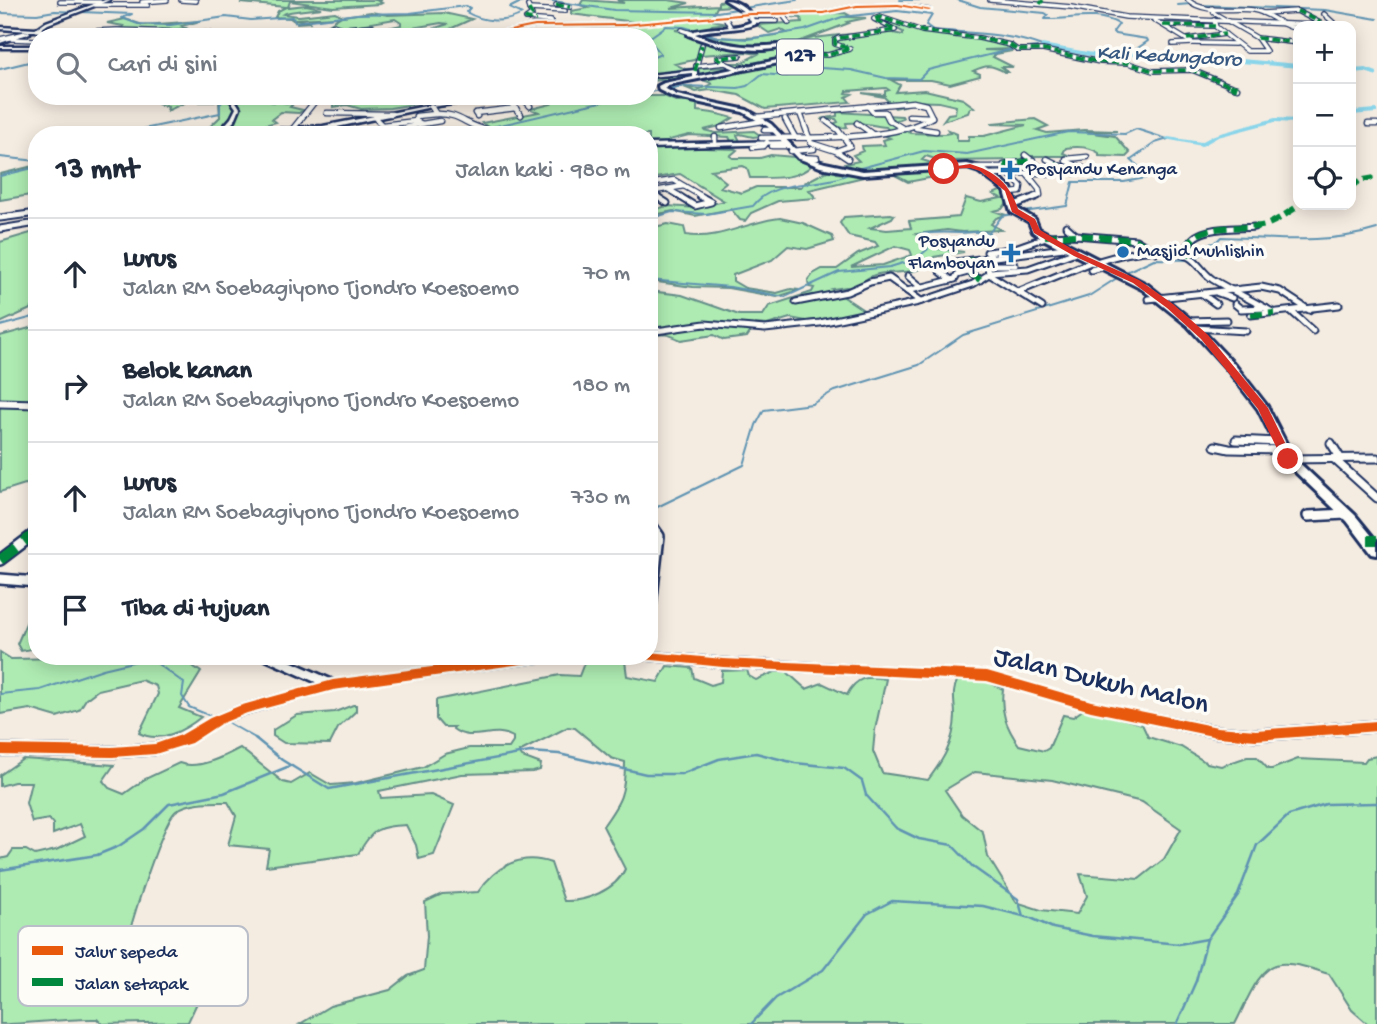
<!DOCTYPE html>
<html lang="id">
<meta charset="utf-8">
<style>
body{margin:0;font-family:"Gochi Hand",sans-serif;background:#f6f6f7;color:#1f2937}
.controls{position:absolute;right:21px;top:21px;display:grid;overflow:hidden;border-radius:14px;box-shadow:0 4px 18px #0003}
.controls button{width:63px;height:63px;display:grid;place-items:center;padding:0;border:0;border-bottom:2px solid #e0e1e3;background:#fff;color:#1f2937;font:35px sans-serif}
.stop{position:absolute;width:21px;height:21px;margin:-16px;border:5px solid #d93025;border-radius:50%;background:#fff}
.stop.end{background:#d93025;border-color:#fff;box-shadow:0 2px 7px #0008}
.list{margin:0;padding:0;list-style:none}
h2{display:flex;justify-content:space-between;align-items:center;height:91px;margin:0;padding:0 28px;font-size:30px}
h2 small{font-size:23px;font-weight:400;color:#747a83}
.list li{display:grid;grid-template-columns:46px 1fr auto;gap:21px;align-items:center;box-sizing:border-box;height:112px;padding:0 28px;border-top:2px solid #e0e1e3}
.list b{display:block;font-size:26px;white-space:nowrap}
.list p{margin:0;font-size:23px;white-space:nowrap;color:#747a83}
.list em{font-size:23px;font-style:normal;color:#747a83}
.icon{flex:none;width:38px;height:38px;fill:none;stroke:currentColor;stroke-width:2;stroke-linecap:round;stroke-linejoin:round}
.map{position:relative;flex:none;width:1377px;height:1024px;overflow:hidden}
.search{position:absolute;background:#fff;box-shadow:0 4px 18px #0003;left:28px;top:28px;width:630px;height:77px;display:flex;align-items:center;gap:18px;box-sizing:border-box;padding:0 24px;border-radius:28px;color:#747a83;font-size:26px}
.panel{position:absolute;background:#fff;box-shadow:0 4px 18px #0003;left:28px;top:126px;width:630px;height:539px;border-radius:28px}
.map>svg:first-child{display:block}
</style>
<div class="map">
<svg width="1377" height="1024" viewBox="0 0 1377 1024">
<rect width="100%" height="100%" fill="#f5ece1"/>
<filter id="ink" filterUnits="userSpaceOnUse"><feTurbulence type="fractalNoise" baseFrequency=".0143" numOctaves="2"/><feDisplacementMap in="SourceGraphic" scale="14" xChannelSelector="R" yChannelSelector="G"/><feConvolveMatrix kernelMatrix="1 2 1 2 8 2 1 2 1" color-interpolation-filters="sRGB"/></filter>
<g filter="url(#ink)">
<g fill="#aeebb2" stroke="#648d88" stroke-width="2" fill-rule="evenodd">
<path d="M248 0H382L378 1 382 3 380 4 333 7 290 1 288 7 306 5 321 8C311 10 290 10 283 14L299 16 335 12 343 16 371 12 388 15 444 13 472 19 450 29 429 30 448 24 441 23 389 32 383 29 401 25V23L395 19 347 27 327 25 340 17 295 19 311 22 297 23 290 18 275 17 278 11 286 7 240 3 253 1Z"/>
<path d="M583 0 624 3 617 0H668L689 3 671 8 718 5V2L725 1 733 6 717 7 714 13 718 17 707 19 726 23 712 25 708 29 675 30C713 39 750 41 787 33L781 29 769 33 757 25 802 22 801 18 793 17V15L845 13 849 15 846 17 866 18 847 22 849 23 793 44 813 38 840 35 888 32 903 35V32L884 22C900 22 917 31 933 34 962 38 990 34 1013 49L984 50 1012 51 996 54 993 57 1013 67H1002L1008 72H1005C990 64 986 65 973 71L980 74V76L950 84 931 80H891L900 85 896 92 925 90 963 99 974 107 970 108 968 113 943 121 948 114 955 113 956 106 939 102 910 101 908 105 895 108 884 97 862 93 885 95V91L889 90 886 88 847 91 846 93 852 94 846 97 850 102 765 109 739 95 710 90 696 92 684 87 700 89 712 84C701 75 665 80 649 81L651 76 649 37 620 35 623 27 635 22 571 14V11L588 8 580 5ZM746 52 758 54 741 63H729L730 66 727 67 685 69 675 64 694 60 700 55Z"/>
<path d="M125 19 143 25 200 21 182 26 186 28 164 31 156 36 89 37 99 35 93 33 132 35 138 32 120 29 123 26 107 23Z"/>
<path d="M166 96H221L238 101 266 96 265 99 293 104 290 107 303 110 299 113 281 112 272 119 276 122C252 129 226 135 201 135L220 117 219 103 222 99 214 102H186L167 111 168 107 158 104Z"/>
<path d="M326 96H428L419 99 421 102 415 104 390 108 361 109 347 105 333 107V104L348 102 350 98Z"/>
<path d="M565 96H664L678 102H702L704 104 697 106V111C713 112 718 114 733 118L720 126 704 130 716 133 754 131 761 136 753 137 740 134 737 135 740 141H731L729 137 689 135 669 140 674 147 735 149 737 150 730 156 733 158H760L771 155 818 159 838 166 837 173 847 174 851 168 845 164 859 161 853 155 863 151 862 146 885 145 883 140 890 138 881 134 890 132 886 127C871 126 863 121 846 123L847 127 841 128 833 124 838 122 836 119H821L837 116V112L902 116 903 118 891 122 910 133 944 134 950 133 948 130 957 134V141H968L969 136H984L1026 125 991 124 993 123 1035 119 1048 126 1037 130 1047 133 1084 130 1117 131 1086 132 1115 136 1130 153 1126 157 1099 156V153C1090 147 1077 146 1066 148L1063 153 1070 156H1025L1026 160 941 161 926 156 922 160 945 167V170L935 171V173L950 174 908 182 891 173 872 175 809 190 816 198 778 201 751 213 745 221 740 220 731 209 695 216 673 211 649 216V211L667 206 698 208 724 201 680 174 649 179V135H499L500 129H491L482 123 539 112 531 109 551 104 546 99ZM812 165 827 171 804 183 801 187H756L742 193 720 187 726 182 711 170 743 166 747 168 750 178C772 178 798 180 812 165Z"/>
<path d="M37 165V194L0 200V174Z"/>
<path d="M1002 190 1006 192 1009 200 1002 209 994 211 1006 215 996 218 991 224 1001 230 962 232 947 230 916 234 940 247 939 249 964 252 934 257C918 283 885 264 865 280L867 286 858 290 846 287 832 289 865 311 828 319 806 321 790 318 767 325 756 324 747 337 724 340 714 335 681 340C669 334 663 333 649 336V291L682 295 739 315H763L769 306 812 292 814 288 809 287 808 281 813 274 822 269H837L858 254 878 246 875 242 849 236 840 223 844 217 891 214 894 215 892 218 870 228 887 230 911 228 909 221 959 217 966 198 981 202 1001 198 993 194ZM895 246 910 250 912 255 883 265 851 267Z"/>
<path d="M780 218 803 223 832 236 834 241 807 249 788 246 772 260 733 275V281L745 288 777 293 791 289 799 290 777 297 728 288 693 287 649 281V228L668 224 684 227 686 235C719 241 748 221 780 218Z"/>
<path d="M37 231V306L0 323V242Z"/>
<path d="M37 326V486L25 484 0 492V336Z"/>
<path d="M37 598V648L21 651 17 644Z"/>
<path d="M0 652 11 659 179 656 201 672 179 708 201 717C185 730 160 744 139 733L158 694 156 686 141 680 98 690 86 699 79 710 57 717 30 709 0 714Z"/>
<path d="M586 658 625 661 627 676 658 682 667 666 692 668 694 678 711 685 721 682 722 671 747 670 749 676 756 680 775 672H787L806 689 822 683 847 695C856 677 866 676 886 679L875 730 873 751 882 773 928 780C943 760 954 743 955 716 955 702 951 692 958 679L977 677 1003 689C1000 711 1006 727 1019 745L1044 751 1049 748 1063 715 1073 717 1084 709 1142 724 1148 737 1181 747 1207 763 1221 766 1247 757H1257L1268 769H1272L1298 759 1364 762 1367 758 1377 756V1024H1368L1352 1010 1329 974C1315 970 1295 962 1280 964 1258 966 1245 1006 1235 1024H300L330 1006 390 990 408 976 424 970 427 936 425 902 442 894 478 892C496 866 521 852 551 863L564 901C585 902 616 890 625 869L603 826C621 801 625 794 625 762L611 758 575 728 568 727 519 752 522 757 541 764 540 770 533 772 462 774 379 791 381 798 431 795 454 805 434 855 419 859 416 845 406 825C377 827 373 828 358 854L266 866 269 849 228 845 236 816 228 802C212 802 189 801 176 811 163 821 123 943 123 963 141 973 180 972 200 967L205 986 188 1022 102 1024 97 1019C64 1018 33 1024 0 1024V859L8 857 13 850H26L35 855 56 850 85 836 80 824 53 834V824L49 819 32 822 26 803 31 782H14L0 786V775L23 759 114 765 103 781 109 788 124 794 145 779 179 763C198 770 223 757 240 748L283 782 291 784 310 773 331 785 356 783 423 767 445 754 469 748H509L513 742V737C493 725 472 744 453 729L454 727H443L436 719V700L560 675 579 676ZM975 772 1052 780 1142 802 1181 829 1164 859 1139 879 1080 874 1087 896 1077 914 1041 910 1016 902 988 857 983 832 962 815 945 790Z"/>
<path d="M353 705H356V711L338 728 330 744 284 743 273 736V730L297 715 335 712Z"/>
</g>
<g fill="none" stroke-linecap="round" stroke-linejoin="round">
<g stroke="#5e93b2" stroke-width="2">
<path d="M546 0 614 10 717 12 797 0"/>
<path d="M900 0H923"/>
<path d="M958 0 980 7 1045 13 1048 15 1045 19C1071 20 1095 11 1119 24L1113 32 1115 34 1147 39 1148 41 1135 50 1142 52"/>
<path d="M1178 5 1191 4"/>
<path d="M1200 5 1325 10 1377 19"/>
<path d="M0 13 37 14 55 11 132 14 122 18 138 24 170 25 226 17 251 20 292 17 296 22 357 14 410 13 465 6 470 8 466 12C483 22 504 24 522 14L509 8 525 0"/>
<path d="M649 38 666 26 684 27 718 37 748 39 805 30 842 17 897 11 932 15 926 25 933 30C970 33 1007 33 1042 46"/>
<path d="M649 40 661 54 649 59"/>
<path d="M1018 49 1037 47"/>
<path d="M0 69 37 60"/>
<path d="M649 92 685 86 738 88 747 86 762 74 787 76 800 67H807L851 70 886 78 919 79 928 70 1013 49"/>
<path d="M488 128 626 96"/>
<path d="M115 135 220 113V104L228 96"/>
<path d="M449 135 479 129"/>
<path d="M0 157 37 161"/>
<path d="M857 169 924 151 967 154 1068 132 1125 134 1136 129 1167 139"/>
<path d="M0 176 37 167"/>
<path d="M1023 212 1067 206 1073 182H1124L1146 178V173L1131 160 1155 143 1168 139"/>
<path d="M649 219 672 212 707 214 753 206C776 176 821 190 852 172"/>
<path d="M1193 259 1206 252 1200 245 1215 243 1221 237C1274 238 1326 245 1377 229"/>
<path d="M1124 273 1154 259 1188 260"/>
<path d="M649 280 730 287 785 297 839 272 890 267 916 259 928 249 919 234C934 232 945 232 960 233 971 233 978 230 989 233L1002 216 1014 214"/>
<path d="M0 326 37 316"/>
<path d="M649 511 744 465 756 425 764 410 812 404 832 392 919 365 963 335 1089 296 1120 276"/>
<path d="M0 694 40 690 103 669 141 660 155 662 184 683 182 696 189 707 213 717"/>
<path d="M225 721 257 739"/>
</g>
<g stroke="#5e93b2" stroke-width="2.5">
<path d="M255 738 282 760 329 789 530 752 559 754 646 774H681L719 759 756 753 795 763 844 768 862 781 866 795 896 828 919 839 952 845 973 867 1018 899 1023 916"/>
<path d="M0 870 97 855 119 846 144 829 169 804 224 793 292 765"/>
<path d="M751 1024 776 998 823 970 867 914 892 901 983 906 1031 918 1053 928 1093 936 1179 944 1207 939"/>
<path d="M1177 1024 1196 981 1207 939 1238 895 1257 845 1289 815 1326 804 1377 803"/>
</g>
<g fill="#8ad5ea" fill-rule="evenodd">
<path d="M1042 44 1110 56 1142 50 1298 64V68L1142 54 1110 60 1040 47Z"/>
<path d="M1366 68 1377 72V76L1365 72 1351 73V69Z"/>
<path d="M1377 109V113L1351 115V111Z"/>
<path d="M1275 118 1298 119V123L1275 122 1218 137 1202 146 1165 139 1168 137 1201 142 1214 135Z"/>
</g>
<g stroke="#1b2f5e" stroke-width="6">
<g id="minor-far4">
<path d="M181 0 196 1"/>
<path d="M990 0 1071 7 1126 17 1337 26"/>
<path d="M1188 0C1205 15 1232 7 1253 10 1270 12 1280 27 1298 29"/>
<path d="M60 2H100"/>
<path d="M142 2 167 0"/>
<path d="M95 5H148"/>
<path d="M556 5 570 7"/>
<path d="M528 6 532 15 526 19 551 21"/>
<path d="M1212 8 1214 13 1257 38 1266 51H1247L1216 27 1214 20"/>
<path d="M529 9 565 11"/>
<path d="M1263 13 1297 11 1320 23"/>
<path d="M782 14 789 23"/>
<path d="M1324 14 1337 26"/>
<path d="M725 17 730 26"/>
<path d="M1154 20 1192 43 1235 44"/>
<path d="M754 21H777"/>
<path d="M333 25 344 29"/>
<path d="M1163 25 1215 26"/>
<path d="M37 30 53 33 117 30 209 33 222 37"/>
<path d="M682 30 691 33"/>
<path d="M338 37 345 28 372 26"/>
<path d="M360 37 418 31 500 33 535 26 623 25 750 14 823 13 857 6 898 5 929 10"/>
<path d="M1257 38 1298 43"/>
<path d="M0 39 26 33"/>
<path d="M12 39 37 40"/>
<path d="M1187 39 1225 34"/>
<path d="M1173 44 1192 43"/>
<path d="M807 54 828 55 850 49 835 44V40L839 38 895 30 874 19 880 17 922 31 979 38 1010 45 1017 50H1043L1100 62 1128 63 1153 71 1192 70 1236 88"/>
<path d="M725 63 739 69"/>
<path d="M696 66 725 63 717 58 740 56"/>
<path d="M696 68 702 45"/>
</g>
</g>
<g stroke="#1b2f5e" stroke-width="7">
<g id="minor-far3">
<path d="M1230 86 1237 88"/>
<path d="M521 96 530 106"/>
<path d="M506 97 521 115"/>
<path d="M431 106 436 114C461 113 465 126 488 130L489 135"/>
<path d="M868 106 873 112H885L889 120 904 129"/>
<path d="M327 113 392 114"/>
<path d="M800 113 811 143 836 151 848 159"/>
<path d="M477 116 475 113 516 108"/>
<path d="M909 116 932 117"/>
<path d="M756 117 913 102 926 105 932 117C895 142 806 137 761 138"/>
<path d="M375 118 382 125 416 121 422 124 381 133"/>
<path d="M785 119 795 137"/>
<path d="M416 121V116L436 114"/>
<path d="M826 121 838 130 850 146 836 151"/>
<path d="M857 123 871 133"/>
<path d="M422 124 440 121"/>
<path d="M1368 124H1377"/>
<path d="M334 126 339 132 354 131"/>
<path d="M225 128 292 130 315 101 272 99"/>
<path d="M721 128 763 121"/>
<path d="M916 128 936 131"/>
<path d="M764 130H774"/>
<path d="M715 137V142"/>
<path d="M772 146H787"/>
<path d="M753 147 764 146 767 142"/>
<path d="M791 151 814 149"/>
<path d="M1025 155 1049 174"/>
<path d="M800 157 817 158"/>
<path d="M1047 159 1075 173"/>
<path d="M1066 159 1087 157"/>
<path d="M1066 161 1083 168 1084 172"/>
<path d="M1004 165 1033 160"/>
<path d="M975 167H1005"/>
<path d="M987 174 1084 172"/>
<path d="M1009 174 1021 186 1020 192 1010 193"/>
<path d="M1027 174 1039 189 1040 195 1034 197"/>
<path d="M649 184 674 180 684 186"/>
<path d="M668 189 681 197"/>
<path d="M649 192 684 186 703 197"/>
<path d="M650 192 658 197"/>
</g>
</g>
<g stroke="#1b2f5e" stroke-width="9">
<g id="minor-far2">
<path d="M656 196 667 203"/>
<path d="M679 196 695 206 711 202 700 196"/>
<path d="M1012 206 1038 196"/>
<path d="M0 218 37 213"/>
<path d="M1066 226 1076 235"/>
<path d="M0 229 37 223"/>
<path d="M1045 236 1076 235 1136 240 1156 252"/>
<path d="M1186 255 1197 251 1189 244C1198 225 1236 229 1254 227"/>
<path d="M993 258 987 252 1012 249 1046 237"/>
<path d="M1093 263C1120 254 1161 243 1189 257 1198 262 1203 273 1212 279 1232 291 1254 301 1274 313"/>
<path d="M989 265H1015"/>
<path d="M1091 270 1103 267"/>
<path d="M940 271 951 280"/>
<path d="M989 272 1028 269 1073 253"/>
<path d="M989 274 1042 307"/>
<path d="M908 276 921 287"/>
<path d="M980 280 956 262 1064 248"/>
<path d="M907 291 955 279 957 275 968 272"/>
<path d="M1020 291 1091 262"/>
<path d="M1218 293 1232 298"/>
<path d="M1202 294 1216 304"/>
<path d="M1148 299 1261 287 1280 291 1309 310"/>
<path d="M796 302 847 292 870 282 889 278 921 301"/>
<path d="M1235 304 1241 309 1266 308"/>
<path d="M1292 312 1313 331"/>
<path d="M1251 315 1339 305"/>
<path d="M1188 321 1227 320"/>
<path d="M1195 328 1246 331"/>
<path d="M649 332 705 324 765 329 820 323 919 302 973 284 989 274 987 259"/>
</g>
</g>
<g stroke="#1b2f5e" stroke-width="11">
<g id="minor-far1">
<path d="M0 403 37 404"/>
<path d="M1236 440 1278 442"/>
<path d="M1331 443 1341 459"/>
<path d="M1215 446 1229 449 1283 450"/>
<path d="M1288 459 1377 458"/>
<path d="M1334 459 1377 498"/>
<path d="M1340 514H1346"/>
</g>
</g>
<g stroke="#1b2f5e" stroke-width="14">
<g id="minor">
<path d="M1308 516 1346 514"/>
<path d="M649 522 659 536 649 623"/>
<path d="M0 560 37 532"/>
<path d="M0 579 37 582"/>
<path d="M268 656 333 685"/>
</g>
</g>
<g stroke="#1b2f5e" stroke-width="5">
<g id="tertiary">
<path d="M105 0H110L48 24 38 31H29L30 33 0 43V41L29 31 0 29V27L36 29 46 22Z"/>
<rect x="0" y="46" width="37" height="2"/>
<path d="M695 70 697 71V78L695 79 693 78V73L649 77V75Z"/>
<path d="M221 96C232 96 235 99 240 108L235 120 221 135H216L231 118 236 108 231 101Z"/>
<path d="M496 96H511L431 107 323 130 294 131 293 135H287L290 129 292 128 323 126 431 105Z"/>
<path d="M786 141V143L784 144 649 148V144Z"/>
<path d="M649 652 723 659 987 672 1091 702 1217 727 1256 730 1377 721V731L1256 740 1217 737 1091 710 987 680 723 667 643 659 642 656H649Z"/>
<path d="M518 656H555L554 659 550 660 333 689 247 713 219 724 190 742 155 754 112 757 0 755V745L112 747 155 744 182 736 211 718 240 706 333 681Z"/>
</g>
</g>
<g stroke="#1b2f5e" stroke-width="6">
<path id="primary" d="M725 0C739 0 752 12 756 24 736 32 715 27 695 34 717 43 742 48 766 46 782 45 795 42 811 45L814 51 799 59 668 85 664 88 677 95 747 110 771 124 802 156 825 163 863 171 967 164 985 168 1011 188 1018 209 1035 219 1039 229 1148 285 1194 322 1235 365 1267 406 1293 457 1355 515 1377 542V555L1372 554 1347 521 1284 461 1258 409 1227 369 1188 326 1142 289 1045 240 1033 232 1029 222 1011 212 1005 191 979 172 967 168 863 175 820 167 798 158 767 126 743 112 673 97 659 90 658 86 664 83 797 56 808 50 807 47C792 45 778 49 763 50 738 50 712 45 688 35V33C709 25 731 31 751 22L746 13Z"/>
</g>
<use href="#minor-far4" stroke="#fdfcf7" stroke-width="3.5"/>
<use href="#minor-far3" stroke="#fdfcf7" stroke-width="4.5"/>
<use href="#minor-far2" stroke="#fdfcf7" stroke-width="5"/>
<use href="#minor-far1" stroke="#fdfcf7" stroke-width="7"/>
<use href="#minor" stroke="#fdfcf7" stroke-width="9"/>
<use href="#tertiary" fill="#fdfcf7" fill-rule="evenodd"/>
<use href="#primary" fill="#fdfcf7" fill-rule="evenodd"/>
<g stroke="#00873e" stroke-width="3.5" stroke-dasharray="8 3.5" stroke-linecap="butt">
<path d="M1040 4 1043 0"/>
<path d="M556 5 570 7"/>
<path d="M529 9 532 15 526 19 536 20"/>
<path d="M1297 11 1318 21 1322 26"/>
<path d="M1163 25 1215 26"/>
<path d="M1257 38 1298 43"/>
<path d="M1187 39 1225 34"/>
<path d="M807 54 828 55 850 49 835 44V40L839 38 895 30 874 19 880 17 922 31 979 38 1010 45 1017 50H1043L1100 62 1128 63 1153 71 1192 70 1236 88"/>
<path d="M722 60 717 58 740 56"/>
<path d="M695 71 702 45"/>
</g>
<g stroke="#00873e" stroke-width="5" stroke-dasharray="10 5" stroke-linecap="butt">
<path d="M1230 86 1237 88"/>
<path d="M1004 165 1033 160"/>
<path d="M1045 169 1060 167 1055 164"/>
<path d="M1351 187 1361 180 1377 177"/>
</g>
<g stroke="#00873e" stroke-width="6" stroke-dasharray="12 6" stroke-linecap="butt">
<path d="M1045 236 1076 235 1136 240 1156 252"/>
<path d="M1186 255 1197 251 1189 244C1200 222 1241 230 1261 226 1274 224 1288 212 1300 205"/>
<path d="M980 280 956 262 987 259"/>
<path d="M1251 315 1274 313"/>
</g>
<g stroke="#00873e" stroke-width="10" stroke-dasharray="20 10" stroke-linecap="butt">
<path d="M1368 540H1377"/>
<path d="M0 560 37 532"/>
</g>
<g stroke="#fdfcf7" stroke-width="5">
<g id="cycleway">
<path d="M898 4 931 10 929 11 898 6 857 7 823 14 750 15 623 26 535 27 500 34 418 32 358 37 418 30 500 32 535 25 623 24 750 13 823 12 857 5Z"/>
<path d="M649 652 723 659 987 671 1091 701 1217 727 1256 730 1377 721V731L1256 740 1217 737 1091 711 987 681 723 667 643 659 641 656H649Z"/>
<path d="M515 656H556L554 659 550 660 333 690 247 713 220 724 191 743 155 754 112 757 0 755V745L112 747 155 744 181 735 210 718 239 706 333 680Z"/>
</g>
</g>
<use href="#cycleway" fill="#e8590c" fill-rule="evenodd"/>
</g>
</g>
<path fill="#d93025" d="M970 164C995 171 1010 184 1018 209L1035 219 1040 230 1079 253 1139 280 1173 304 1208 335 1268 408 1293 459 1292 461 1282 459 1258 409 1201 339 1167 308 1133 283 1074 256 1034 233 1029 222 1012 212 1005 191 980 171 970 168 940 169Z"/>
<g fill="#1f6fb2" stroke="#fdfcf7" stroke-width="2.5">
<path d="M1006.5 159.5h7v7h7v7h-7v7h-7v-7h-7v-7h7z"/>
<circle cx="1123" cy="252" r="7"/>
<path d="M1007.5 242.5h7v7h7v7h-7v7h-7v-7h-7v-7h7z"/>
</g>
<g text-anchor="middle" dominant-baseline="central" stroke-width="7" stroke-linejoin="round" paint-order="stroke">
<g font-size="19" fill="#1b2f5e" stroke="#fdfcf7" text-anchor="start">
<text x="1026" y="170">Posyandu Kenanga</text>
<text x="995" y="242" text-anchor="end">Posyandu<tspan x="995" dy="22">Flamboyan</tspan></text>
<text x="1137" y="252">Masjid Muhlishin</text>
</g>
<rect fill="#fdfcf7" stroke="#5f6c8c" stroke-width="2" x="777" y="39.5" width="46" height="35" rx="5"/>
<g font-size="21" font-weight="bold" fill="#1b2f5e">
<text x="800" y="57">127</text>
</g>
<g font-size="21" font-style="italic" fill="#375881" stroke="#fdfcf7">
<text transform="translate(1169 58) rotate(3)">Kali Kedungdoro</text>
</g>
<g font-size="28" fill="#1b2f5e" stroke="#fdfcf7">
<text transform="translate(1101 682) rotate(13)">Jalan Dukuh Malon</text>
</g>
</g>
<rect x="18" y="926" width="230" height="80" rx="10" fill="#fdfcf7" stroke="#b9bec9" stroke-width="2"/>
<rect x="32" y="946" width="31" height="9" fill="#e8590c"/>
<rect x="32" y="978" width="31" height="8" fill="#00873e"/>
<g font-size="19" fill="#1b2f5e">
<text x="75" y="957">Jalur sepeda</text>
<text x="75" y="989">Jalan setapak</text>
</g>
</svg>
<div class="controls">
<button>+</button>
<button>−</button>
<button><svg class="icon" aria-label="locate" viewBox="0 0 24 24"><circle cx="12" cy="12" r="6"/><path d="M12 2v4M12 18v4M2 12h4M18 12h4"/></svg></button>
</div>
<div class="stop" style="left:944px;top:169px"></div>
<div class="stop end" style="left:1288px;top:459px"></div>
<div class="search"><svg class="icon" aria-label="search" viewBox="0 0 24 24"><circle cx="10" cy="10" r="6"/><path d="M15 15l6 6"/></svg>Cari di sini</div>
<section class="panel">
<h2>13 mnt<small>Jalan kaki · 980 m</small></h2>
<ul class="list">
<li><svg class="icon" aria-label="ahead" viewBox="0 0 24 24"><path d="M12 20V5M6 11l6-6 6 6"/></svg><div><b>Lurus</b><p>Jalan RM Soebagiyono Tjondro Koesoemo</p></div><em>70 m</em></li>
<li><svg class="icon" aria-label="right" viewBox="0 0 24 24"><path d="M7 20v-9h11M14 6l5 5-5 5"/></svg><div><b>Belok kanan</b><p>Jalan RM Soebagiyono Tjondro Koesoemo</p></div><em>180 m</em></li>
<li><svg class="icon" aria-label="ahead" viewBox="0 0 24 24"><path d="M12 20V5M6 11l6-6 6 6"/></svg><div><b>Lurus</b><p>Jalan RM Soebagiyono Tjondro Koesoemo</p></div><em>730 m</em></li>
<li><svg class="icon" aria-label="arrive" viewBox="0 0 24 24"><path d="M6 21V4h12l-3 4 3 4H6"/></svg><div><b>Tiba di tujuan</b></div></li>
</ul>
</section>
</div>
